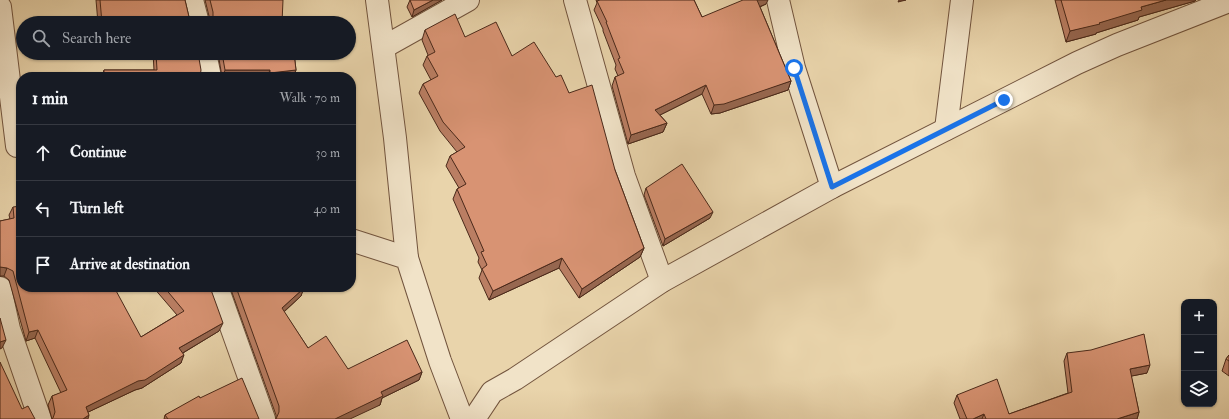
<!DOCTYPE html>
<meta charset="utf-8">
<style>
body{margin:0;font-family:"IM FELL Double Pica",serif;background:#242831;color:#f1f3f6}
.controls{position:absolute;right:12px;bottom:12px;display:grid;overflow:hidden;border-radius:8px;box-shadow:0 1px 3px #0004}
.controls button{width:36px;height:36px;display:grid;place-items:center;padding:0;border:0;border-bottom:1px solid #363941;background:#171b24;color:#f1f3f6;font:20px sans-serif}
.stop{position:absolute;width:12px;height:12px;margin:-9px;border:3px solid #1a73e8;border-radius:50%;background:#fff}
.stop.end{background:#1a73e8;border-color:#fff;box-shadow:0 1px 4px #0008}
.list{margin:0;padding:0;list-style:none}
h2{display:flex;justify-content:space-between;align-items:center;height:52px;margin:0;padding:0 16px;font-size:17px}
h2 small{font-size:13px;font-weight:400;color:#9ea1a6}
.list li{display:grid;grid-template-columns:26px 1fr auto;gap:12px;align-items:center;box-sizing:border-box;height:56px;padding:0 16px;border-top:1px solid #363941}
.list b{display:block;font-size:15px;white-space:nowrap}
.list em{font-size:13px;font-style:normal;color:#9ea1a6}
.icon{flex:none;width:22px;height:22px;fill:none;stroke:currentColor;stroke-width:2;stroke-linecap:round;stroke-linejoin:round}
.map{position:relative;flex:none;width:1229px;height:419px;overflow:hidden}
.search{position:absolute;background:#171b24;box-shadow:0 1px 3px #0004;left:16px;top:16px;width:340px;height:44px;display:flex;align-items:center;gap:10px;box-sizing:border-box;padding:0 14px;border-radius:22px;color:#9ea1a6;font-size:15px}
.panel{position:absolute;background:#171b24;box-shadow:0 1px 3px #0004;left:16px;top:72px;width:340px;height:220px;border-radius:16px}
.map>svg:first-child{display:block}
</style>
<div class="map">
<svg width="1229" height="419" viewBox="0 0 1229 419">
<rect width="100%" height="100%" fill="#e9d4ab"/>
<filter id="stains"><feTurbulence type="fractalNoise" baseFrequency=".005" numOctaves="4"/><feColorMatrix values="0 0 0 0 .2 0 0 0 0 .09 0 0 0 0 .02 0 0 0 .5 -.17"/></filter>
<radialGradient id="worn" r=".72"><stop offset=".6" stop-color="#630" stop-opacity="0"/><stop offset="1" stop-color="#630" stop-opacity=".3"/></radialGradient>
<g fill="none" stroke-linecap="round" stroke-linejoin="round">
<g stroke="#72543e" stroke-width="24">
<g id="minor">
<path d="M192 0 198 23"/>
<path d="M377 0 395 138 407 258"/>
<path d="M575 0 624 176 662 281"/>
<path d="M778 0 794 68 832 187"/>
<path d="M0 7 17 146"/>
<path d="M384 47 468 0"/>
<path d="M205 53 210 77"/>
<path d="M946 129 962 0"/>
<path d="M351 240 407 258 440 361 462 419"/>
<path d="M217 287 264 419"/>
<path d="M0 288 9 329 40 419"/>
<path d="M474 419 492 392 515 379 662 281 832 187 1077 63 1117 45 1229 1"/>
</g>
</g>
<use href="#minor" stroke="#f1e3c8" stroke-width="22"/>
</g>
<g fill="#ba7e63" stroke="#4a291a">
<path d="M96 0H185L189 17 192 23H98Z"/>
<path d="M205 0H283L210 23V20Z"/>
<path d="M410 0H442L412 17 407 7Z"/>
<path d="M596 0H694L702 17 766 4 760 7 791 81 788 90 720 113 711 114 702 94 660 115 667 123 663 132 628 144 612 86 615 77 618 76 615 69 616 65 603 31V29L594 10 597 3Z"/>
<path d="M1055 0H1196L1195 1 1139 17 1138 20 1096 33V34L1066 42Z"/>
<path d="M425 30 465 37 512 56 556 77 569 93 615 170 644 248 640 257 579 298 559 268 489 300 479 278 482 270 478 262 479 258 453 199 457 189 459 188 446 166 450 156 457 152 440 131 419 93 423 84 431 80 423 65 427 56 428 55 422 40Z"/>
<path d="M153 53H198L200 77H102L104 70H154Z"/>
<path d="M218 53H294L296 70 293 77H222Z"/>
<path d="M646 188 710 218 663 246 644 195Z"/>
<path d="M13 207 141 337 177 315 153 287H210L219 331 183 353 181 363 142 388 135 390 88 412 52 419 48 405 52 396 61 393 35 338 26 341 9 280 4 276H0V221L10 219 9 215Z"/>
<path d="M230 287H303L301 296 284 312 308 348 348 369 422 372 419 380 382 398 380 405 276 419V415Z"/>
<path d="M1067 353 1147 373 1131 376 1139 412 1137 419H960L954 403 957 395 1009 414 1068 393 1064 361Z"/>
<path d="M1229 355V376L1222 371 1226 359Z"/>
<path d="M200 398 259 419H164L165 415Z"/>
</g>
<g fill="#976750" stroke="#4a291a">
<path d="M433 0H442L412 17 414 10Z"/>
<path d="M757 0H768L766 4 754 9Z"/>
<path d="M899 0H906L898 2Z"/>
<path d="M1166 0H1196L1195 1 1139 17 1138 20 1096 33V34L1066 42 1070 31 1099 23 1141 7Z"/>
<path d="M225 70H270L267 77H223Z"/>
<path d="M296 70 293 77H268L270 73Z"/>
<path d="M791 81 788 90 720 113 711 114 714 105Z"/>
<path d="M706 85 702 94 652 119 655 110Z"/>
<path d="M667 123 663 132 628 144 631 135Z"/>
<path d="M713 212 710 218 663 246 665 239Z"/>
<path d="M644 248 640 257 579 298 582 289Z"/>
<path d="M562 258 559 268 489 300 493 291Z"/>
<path d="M0 267 7 268 4 276H0Z"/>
<path d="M304 288 301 296 278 317 282 308Z"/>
<path d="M223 323 219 331 176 357 179 348Z"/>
<path d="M38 330 35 338 26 341 29 332Z"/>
<path d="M6 340 2 348 0 349V342Z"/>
<path d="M184 355 181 363 142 388 135 390 82 415 86 407Z"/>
<path d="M1150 365 1147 373 1127 377 1130 369Z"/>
<path d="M422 372 419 380 382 398 380 405 350 419H335L381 392Z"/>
<path d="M1139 412 1137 419H1117Z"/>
<path d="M984 414 982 419H973Z"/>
<path d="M89 415 88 419H83Z"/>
</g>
<g fill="#d89373" stroke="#4a291a">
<path d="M100 0H185L189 17 192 23H155V22L134 23H102Z"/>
<path d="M210 0H283L282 23H210L213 18V12Z"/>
<path d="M410 0H433L414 10Z"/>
<path d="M600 0H694L702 17 743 0H757L791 81 724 104 714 105 706 85 655 110 667 123 631 135 615 77 624 73 618 59 620 58 606 22H607L597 1Z"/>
<path d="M1061 0H1166L1141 7 1142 10 1099 23 1100 24 1070 31Z"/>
<path d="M455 14 465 37 496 22 512 56 534 42 556 77 561 75 569 93 592 85 615 170 644 248 582 289 562 258 493 291 482 269 487 265 481 252 484 251 457 189 466 184 450 156 465 147 443 122 423 84 438 76 427 56 435 52 425 30Z"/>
<path d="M156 53H198L201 70 200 77H104V70H157Z"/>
<path d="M222 53H294L296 70 270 73V70H225Z"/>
<path d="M682 164 713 212 665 239 646 188Z"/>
<path d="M21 206V287H114L141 337 184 311 164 287H210L223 323 179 348 184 355 145 380 138 381 86 407 89 415 83 419H52L53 418 55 412 52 396 67 390 38 330 29 332 13 271 7 268 0 267V221L14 218 13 207Z"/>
<path d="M236 287H303L304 288 282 308 308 348 326 336 348 369 407 340 422 372 381 392 383 396 335 419H276L279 412V406Z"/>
<path d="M0 318 6 340 0 342Z"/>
<path d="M1144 334 1150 365 1130 369 1139 412 1117 419H986L984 414 973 419H967L957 395 997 379 1009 414 1072 392 1067 353 1091 350Z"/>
<path d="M1229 355V361L1226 359Z"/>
<path d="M0 362 22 409 28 406 35 419H0Z"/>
<path d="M242 378 259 419H168L165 415 199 396 200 398Z"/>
</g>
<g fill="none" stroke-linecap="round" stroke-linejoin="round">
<path stroke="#1a73e8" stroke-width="5" d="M794 68 832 187 1004 100"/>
</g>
<rect width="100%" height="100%" filter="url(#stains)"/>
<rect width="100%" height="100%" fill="url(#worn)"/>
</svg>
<div class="controls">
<button>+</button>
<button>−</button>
<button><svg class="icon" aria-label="layers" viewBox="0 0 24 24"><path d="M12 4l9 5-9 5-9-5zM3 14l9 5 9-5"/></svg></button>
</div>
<div class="stop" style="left:794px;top:68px"></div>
<div class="stop end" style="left:1004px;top:100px"></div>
<div class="search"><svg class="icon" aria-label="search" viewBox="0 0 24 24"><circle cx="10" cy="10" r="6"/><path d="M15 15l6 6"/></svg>Search here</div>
<section class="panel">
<h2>1 min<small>Walk · 70 m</small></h2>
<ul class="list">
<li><svg class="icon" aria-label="ahead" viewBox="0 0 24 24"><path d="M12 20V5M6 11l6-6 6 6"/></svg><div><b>Continue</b></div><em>30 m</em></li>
<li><svg class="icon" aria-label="left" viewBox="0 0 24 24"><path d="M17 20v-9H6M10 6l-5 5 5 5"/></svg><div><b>Turn left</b></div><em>40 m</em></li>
<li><svg class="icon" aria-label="arrive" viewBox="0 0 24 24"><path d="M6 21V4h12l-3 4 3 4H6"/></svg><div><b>Arrive at destination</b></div></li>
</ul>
</section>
</div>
